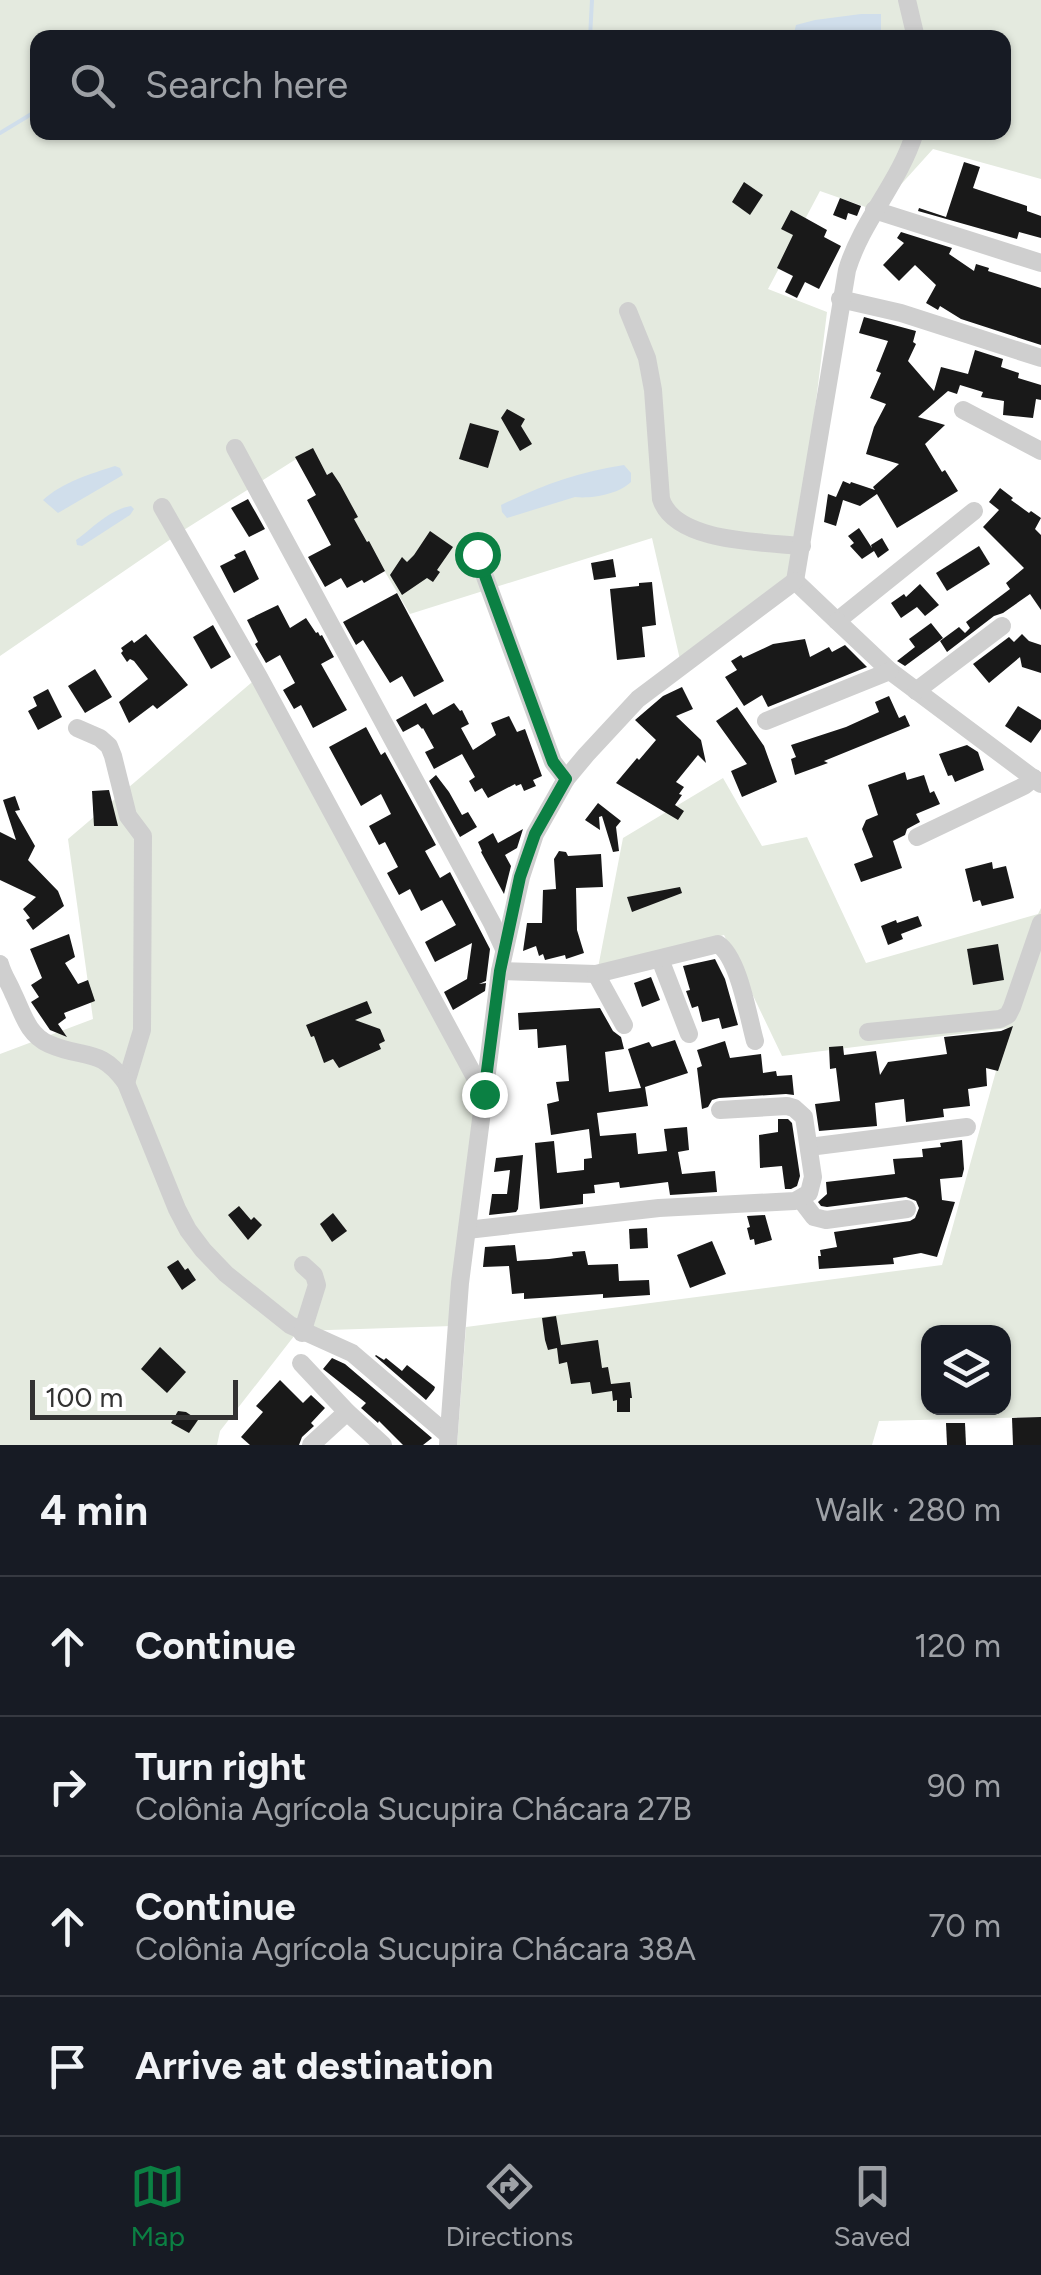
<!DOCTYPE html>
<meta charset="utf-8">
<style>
body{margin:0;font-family:Figtree,sans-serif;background:#242831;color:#f1f3f6}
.controls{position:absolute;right:30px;bottom:30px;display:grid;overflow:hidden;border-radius:20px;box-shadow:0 2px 8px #0004}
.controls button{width:90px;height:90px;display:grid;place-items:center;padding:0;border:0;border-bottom:2px solid #363941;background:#171b24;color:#f1f3f6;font:50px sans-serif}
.scale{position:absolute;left:30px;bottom:25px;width:208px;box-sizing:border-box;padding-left:10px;border:5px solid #323232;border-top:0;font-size:28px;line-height:35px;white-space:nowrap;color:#323232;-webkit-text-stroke:8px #fff;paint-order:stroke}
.stop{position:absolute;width:30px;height:30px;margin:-22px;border:8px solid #0b8043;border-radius:50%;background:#fff}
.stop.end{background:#0b8043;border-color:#fff;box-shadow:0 2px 10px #0008}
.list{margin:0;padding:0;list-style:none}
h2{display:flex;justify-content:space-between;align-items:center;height:130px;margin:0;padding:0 40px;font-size:42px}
h2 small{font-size:32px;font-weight:400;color:#9ea1a6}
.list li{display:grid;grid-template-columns:65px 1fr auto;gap:30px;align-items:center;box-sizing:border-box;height:140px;padding:0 40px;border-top:2px solid #363941}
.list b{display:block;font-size:38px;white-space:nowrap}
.list p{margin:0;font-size:32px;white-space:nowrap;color:#9ea1a6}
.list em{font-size:32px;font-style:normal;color:#9ea1a6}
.icon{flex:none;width:55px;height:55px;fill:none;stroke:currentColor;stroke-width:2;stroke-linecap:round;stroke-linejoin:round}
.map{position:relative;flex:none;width:1041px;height:1445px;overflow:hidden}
.search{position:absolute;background:#171b24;box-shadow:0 2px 8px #0004;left:30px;right:30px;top:30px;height:110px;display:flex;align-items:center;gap:25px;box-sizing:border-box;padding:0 35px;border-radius:20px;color:#9ea1a6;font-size:38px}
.sheet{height:690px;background:#171b24}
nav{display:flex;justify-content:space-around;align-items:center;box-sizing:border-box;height:140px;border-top:2px solid #363941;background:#171b24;font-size:28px;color:#9ea1a6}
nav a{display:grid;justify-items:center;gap:5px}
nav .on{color:#0b8043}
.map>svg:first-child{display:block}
</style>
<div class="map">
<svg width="1041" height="1445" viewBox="0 0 1041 1445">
<rect width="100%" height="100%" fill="#fff"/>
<g fill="#e4eadf" fill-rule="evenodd">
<path d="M0 0H1041V179L933 149 877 211 820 191 768 289 827 312 794 580 681 664 652 538 410 614 312 449 187 528 0 656ZM38 38H1004V132H38Z"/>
<path d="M257 678 480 1089 452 1326 298 1331 220 1431 217 1445H0V1054L93 1019 68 839Z"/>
<path d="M723 778 762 846 807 837 866 963 1038 914 1041 908V1417L879 1421 872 1445H457L466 1327 942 1265 1008 1028 782 1056 724 935 597 973 623 838ZM928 1332H1004V1408H928Z"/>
</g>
<g fill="#d0deeb">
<path d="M861 14H881V30L831 37H793L796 25 815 20Z"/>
<path d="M624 465 631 473V482C619 494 591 499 575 497L507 518 502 512 501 505C543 485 578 472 624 465Z"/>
<path d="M115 466 120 468 123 475 58 513 43 500C63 482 90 474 115 466Z"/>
<path d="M131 506 134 509 130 515 82 546 77 545 76 540C93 528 110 509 131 506Z"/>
</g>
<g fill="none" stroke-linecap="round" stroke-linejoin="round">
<g stroke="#d0deeb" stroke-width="4">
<path d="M590 38 592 0"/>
<path d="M0 133 38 110"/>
</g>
</g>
<g fill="#191919">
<path d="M964 162 980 167 973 188 1027 206V211L1041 216V238L1019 232 1017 239 918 211 919 208 946 217Z"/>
<path d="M744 182 763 195 750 215 732 202Z"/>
<path d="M840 198 861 206 857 216 848 213 846 220 833 215Z"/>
<path d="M791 210 827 230 824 237 841 246 819 289 805 282 797 298 785 292 793 276 777 268 793 235 781 229Z"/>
<path d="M901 232 952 248 949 254 974 271 976 264 989 268 988 271 1041 288V345L961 319 940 306 938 310 926 303 936 285 915 265 899 281 883 265 904 243 897 238Z"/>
<path d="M864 317 916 331 913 342 916 344 908 361 934 391 941 367 968 374 975 350 1003 359 1001 367 1019 373 1018 378 1041 385V400L1036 399 1033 418 1003 415 1004 401 981 397 983 392 960 385 957 394 948 391 918 417 945 425 925 444 942 472 945 470 958 491 897 528 877 494 860 506 843 500 836 526 824 522 828 494 836 497 843 481 850 484 851 482 875 490 873 487 899 464 866 454 874 427 886 404 870 398 881 373 876 371 888 341 859 333Z"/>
<path d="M507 409 525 419 521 426 532 444 520 451 501 418Z"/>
<path d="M470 423 499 431 488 468 459 459Z"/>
<path d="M313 448 327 475 332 472 340 484 358 517 354 519 367 542 369 541 385 571 364 583 362 580 347 588 341 578 325 587 308 557 331 545 307 500 316 495 295 457Z"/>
<path d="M1000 488 1013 498 1011 500 1029 513 1031 511 1041 518 1035 529 1041 535V610L1030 594 1003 613 994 616 947 652 940 641 959 627 965 633 970 628 966 622 1010 589 1006 583 1024 568 983 527 999 510 989 502Z"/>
<path d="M248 499 265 529 249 537 231 508Z"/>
<path d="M859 528 872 548 871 545 882 538 889 550 878 558 874 551 862 559 850 546 854 543 848 536Z"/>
<path d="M430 531 453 547 437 570 440 572 433 582 427 578 402 595 390 575 402 557 407 562 414 555Z"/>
<path d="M979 546 990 564 947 591 936 573Z"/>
<path d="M245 550 259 579 234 593 220 566 236 558 234 555Z"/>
<path d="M613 559 616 577 594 580 591 563Z"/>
<path d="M652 582 656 625 642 627 645 657 617 660 610 589 639 586V583Z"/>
<path d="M920 584 939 605 925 616 917 607 901 618 891 603 904 594 906 597Z"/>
<path d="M397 593 444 681 414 697 402 676 390 683 363 640 356 645 343 622Z"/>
<path d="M278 605 290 628 306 618 316 633 318 632 320 636 322 635 334 657 321 664 347 710 313 728 301 705 294 709 283 690 295 683 280 655 266 663 255 644 258 642 247 620Z"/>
<path d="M931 623 943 638 905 666 897 661 915 647 909 639Z"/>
<path d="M213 625 231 657 211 669 193 637Z"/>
<path d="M146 634 188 685 157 709 153 705 129 723 119 702 148 679 134 661 130 659 127 662 121 653 123 651 121 648 132 640 134 643Z"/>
<path d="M1022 634 1029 641 1041 645V673L1022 667 1020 657 989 683 973 664 1009 637 1014 642Z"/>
<path d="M805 639 810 657 829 647 832 652 845 645 867 667 768 707 762 695 744 706 725 677 737 670 731 661 741 655 743 658 773 644Z"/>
<path d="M95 669 112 697 85 713 68 686Z"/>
<path d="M682 687 693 709 676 716 701 740 706 763 698 755 676 782 684 787 679 794 682 795 675 805 684 811 678 820 616 783 637 758 639 760 656 740 635 720 663 696Z"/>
<path d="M48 689 62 717 38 730 28 711 37 706 33 697Z"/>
<path d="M889 696 899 718 905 715 910 726 824 761 828 763 795 775 791 759 796 757 791 745 846 727 879 712 875 702Z"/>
<path d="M426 703 433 715 454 703 460 711 462 710 469 724 461 728 473 750 496 735 491 723 509 716 517 732 525 729 542 776 533 780 536 786 524 791 521 784 516 786 515 784 488 798 482 788 475 792 469 781 475 777 462 754 434 769 425 752 434 748 423 728 422 729 418 724 403 732 396 720Z"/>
<path d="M1018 706 1041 720V729L1031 743 1005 726Z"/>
<path d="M737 707 764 746 777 782 742 797 731 771 747 764 716 721Z"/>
<path d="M366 727 381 755 385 752 436 845 425 851 440 878 450 872 490 949 486 981 479 984 486 983 485 991 453 1010 444 992 467 979 472 943 435 962 425 942 456 925 442 900 421 911 410 889 399 895 387 873 398 867 385 842 379 845 369 826 391 814 381 794 361 806 329 747Z"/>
<path d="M967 745 978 752 984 770 955 782 952 775 948 776 939 754Z"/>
<path d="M905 772 907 780 924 775 930 793 934 791 940 804 916 814 920 822 907 829 905 835 893 841 902 868 861 882 854 864 873 857 862 829 866 820 878 815 868 785Z"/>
<path d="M436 775 449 792 462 815 468 812 477 827 460 837 429 781Z"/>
<path d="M109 790 118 826H94L92 791Z"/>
<path d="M15 796 20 810 15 811 35 846 28 860 58 891 64 906 33 930 26 920 30 918 23 909 36 897 0 880V832L16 840 3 800Z"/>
<path d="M598 803 621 821 616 827 619 851 613 852 602 816 599 817 600 830 585 820Z"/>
<path d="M523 829 517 848 505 855 511 866 504 894 481 852 482 851 478 842 493 833 498 843Z"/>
<path d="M559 851 566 852 568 856 601 854 603 887 576 888 577 930 584 953 566 959 565 955 545 960 543 954 539 956 536 946 523 951 527 923H542L543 890 556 889 554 859Z"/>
<path d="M992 862 993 869 1006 866 1014 898 982 906 980 900 973 902 965 869Z"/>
<path d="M680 887 682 893 632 912 627 897Z"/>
<path d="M918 916 922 926 901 934 903 939 888 945 881 926 896 920 897 923Z"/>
<path d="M69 934 75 957 65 963 78 984 88 980 95 1001 64 1013 66 1018 58 1024 67 1037 50 1030 31 1002 39 997 31 985 42 978 30 949Z"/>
<path d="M998 944 1004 980 973 985 967 949Z"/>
<path d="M715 959 725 979 738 1025 722 1029 719 1018 702 1022 698 1006 692 1008 686 991 690 990 683 966Z"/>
<path d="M651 977 660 1000 642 1007 634 983Z"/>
<path d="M367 1001 372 1013 355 1020 380 1029 385 1041 379 1044 381 1049 339 1068 333 1059 324 1063 314 1036 311 1037 306 1025Z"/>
<path d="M600 1008 613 1031 621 1037 624 1049 605 1052 609 1092 641 1088 628 1049 649 1042 652 1047 675 1040 688 1073 645 1087 648 1106 597 1113 600 1136 636 1133 638 1154 667 1151 664 1129 687 1127 689 1150 678 1152 682 1174 715 1171 717 1192 670 1195 668 1182 620 1188 619 1182 594 1185 595 1193 583 1194V1204L540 1209 535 1143 554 1141 557 1173 584 1170V1159L592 1158 589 1129 551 1135 547 1104 559 1101 556 1082 569 1081 566 1045 538 1048 537 1029 519 1030 518 1013Z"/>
<path d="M1013 1026 998 1071 986 1068 987 1086 968 1089 970 1106 943 1109 944 1117 906 1122 904 1099 875 1103 877 1126 819 1131 815 1104 840 1101 836 1068 830 1069 829 1047 843 1046 844 1055 876 1051 880 1075 888 1062 947 1054 944 1037 1001 1031Z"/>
<path d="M725 1041 730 1058 761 1054 763 1073 776 1071 777 1076 792 1075 794 1095 786 1094 719 1098 712 1100 708 1107 702 1109 697 1068 702 1066 697 1050Z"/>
<path d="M778 1119H788L792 1123 800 1176 797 1186 791 1189H785L782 1166 760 1168 759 1135 778 1132Z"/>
<path d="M962 1140 964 1169 962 1177 940 1179 942 1200 955 1202 937 1257 921 1253 893 1258 894 1264 819 1269 818 1256H821L820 1250 837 1247 834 1232 910 1221 915 1218 919 1208 916 1201 906 1197 827 1207 821 1206 818 1202 827 1194 826 1182 895 1174 893 1159 923 1157 922 1149 941 1147 940 1143Z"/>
<path d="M523 1155 518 1209 516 1212 489 1215 492 1194H507L510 1170 494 1172 496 1158Z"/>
<path d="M239 1206 251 1220 254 1217 262 1225 248 1240 228 1215Z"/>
<path d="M333 1213 347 1231 332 1242 320 1224Z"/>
<path d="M765 1215 772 1240 755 1245 754 1239 750 1240 747 1228 750 1227 747 1216Z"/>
<path d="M647 1228 648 1248 630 1249 629 1229Z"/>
<path d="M712 1241 726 1274 690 1288 677 1255Z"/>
<path d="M515 1245 517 1261 549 1259 573 1256 572 1252 585 1251 588 1265 618 1264 619 1281 649 1280 650 1295 603 1298V1294L524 1299V1293L512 1294 509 1266 483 1267 485 1247Z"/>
<path d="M178 1260 185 1270 188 1268 196 1280 182 1290 167 1267Z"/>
<path d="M556 1316 561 1345 598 1340 602 1368 608 1367 611 1384 630 1382 632 1398H630V1412H617V1400L613 1401 612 1391 592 1394 590 1382 571 1384 567 1362 559 1364 557 1348 548 1350 545 1340 542 1318Z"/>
<path d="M160 1347 186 1372 167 1393 141 1369Z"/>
<path d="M376 1355 384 1360 386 1358 402 1371 407 1365 435 1387 434 1390 426 1400 375 1356Z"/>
<path d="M332 1358 345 1364 432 1438 423 1445H403L379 1421 378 1423 361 1408 366 1403 323 1369Z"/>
<path d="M280 1380 303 1403 311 1395 325 1408 311 1423 314 1426 302 1437 299 1445H250L241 1437 263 1412 256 1406Z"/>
<path d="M178 1411 186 1412 198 1420 189 1433 171 1423Z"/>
<path d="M1041 1417V1445H1013L1012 1418Z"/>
<path d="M946 1423H965L966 1445H947Z"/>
</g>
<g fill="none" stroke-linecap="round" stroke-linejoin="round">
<g stroke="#cfcfcf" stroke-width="18">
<path d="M907 0 916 38"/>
<path d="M874 210 1041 263"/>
<path d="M840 299 901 313 1041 358"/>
<path d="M628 311 647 358 653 390 661 499C675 543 764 542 802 546"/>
<path d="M963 410 1041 451"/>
<path d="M235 448 492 923 504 949"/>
<path d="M162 507 260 679 484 1094"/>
<path d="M477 555 553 762 566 779"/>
<path d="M795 581 847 270C862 220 900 182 915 132"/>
<path d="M795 581 837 621 974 511"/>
<path d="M837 621 890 671 1041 784"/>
<path d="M916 691 1002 626"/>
<path d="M766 721 890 671"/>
<path d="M77 728 100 738 109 746 113 756 128 816 143 836 142 1030 126 1083"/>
<path d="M917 837 1024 786 1034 778"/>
<path d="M660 959 689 1034"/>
<path d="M0 964C3 975 9 983 13 993 23 1013 27 1034 49 1044 85 1060 99 1046 126 1083L177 1209 188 1230 203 1250 226 1274 290 1325 352 1353 448 1435"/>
<path d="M500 971 596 974 718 944C739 958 748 1016 755 1041"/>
<path d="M596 974 624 1025"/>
<path d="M868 1032 1000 1019 1008 1015 1012 1007 1041 923"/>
<path d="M809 1147 967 1127"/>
<path d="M801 1200 814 1217 826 1220 907 1209"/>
<path d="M467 1230 659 1208 795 1201 809 1193 813 1177 804 1117 794 1108 787 1106 720 1110"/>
<path d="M302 1333 317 1285 314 1275 303 1265"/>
<path d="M301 1363 347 1412 383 1445"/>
<path d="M311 1445 347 1412"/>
<path d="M448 1445 460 1283 500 971 521 877 535 834 566 779 586 755 638 699 795 581"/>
</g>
</g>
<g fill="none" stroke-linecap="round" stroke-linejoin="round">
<path stroke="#0b8043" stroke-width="12" d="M477 554 553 762 566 779 535 834 520 877 500 971 484 1094"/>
</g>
</svg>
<div class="controls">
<button><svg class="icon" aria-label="layers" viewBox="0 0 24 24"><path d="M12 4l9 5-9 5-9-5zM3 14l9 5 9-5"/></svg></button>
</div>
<div class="scale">100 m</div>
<div class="stop" style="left:477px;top:554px"></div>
<div class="stop end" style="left:484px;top:1094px"></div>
<div class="search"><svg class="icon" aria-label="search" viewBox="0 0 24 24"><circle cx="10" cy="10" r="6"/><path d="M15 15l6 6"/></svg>Search here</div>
</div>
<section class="sheet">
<h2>4 min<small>Walk · 280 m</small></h2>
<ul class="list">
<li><svg class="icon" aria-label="ahead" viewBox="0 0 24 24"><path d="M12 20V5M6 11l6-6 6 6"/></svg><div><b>Continue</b></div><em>120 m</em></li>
<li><svg class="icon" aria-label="right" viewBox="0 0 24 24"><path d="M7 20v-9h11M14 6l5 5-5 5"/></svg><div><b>Turn right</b><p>Colônia Agrícola Sucupira Chácara 27B</p></div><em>90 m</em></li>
<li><svg class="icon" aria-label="ahead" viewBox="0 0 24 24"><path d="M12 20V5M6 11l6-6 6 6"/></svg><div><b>Continue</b><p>Colônia Agrícola Sucupira Chácara 38A</p></div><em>70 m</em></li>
<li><svg class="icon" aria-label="arrive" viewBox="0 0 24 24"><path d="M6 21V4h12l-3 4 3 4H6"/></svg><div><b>Arrive at destination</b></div></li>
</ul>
</section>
<nav>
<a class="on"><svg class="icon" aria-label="map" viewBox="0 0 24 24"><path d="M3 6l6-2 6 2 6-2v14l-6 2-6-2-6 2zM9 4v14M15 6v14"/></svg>Map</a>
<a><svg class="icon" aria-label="directions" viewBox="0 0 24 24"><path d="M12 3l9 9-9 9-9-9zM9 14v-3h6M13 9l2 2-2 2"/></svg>Directions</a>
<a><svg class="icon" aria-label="saved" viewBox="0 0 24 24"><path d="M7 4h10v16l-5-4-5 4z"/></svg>Saved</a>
</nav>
